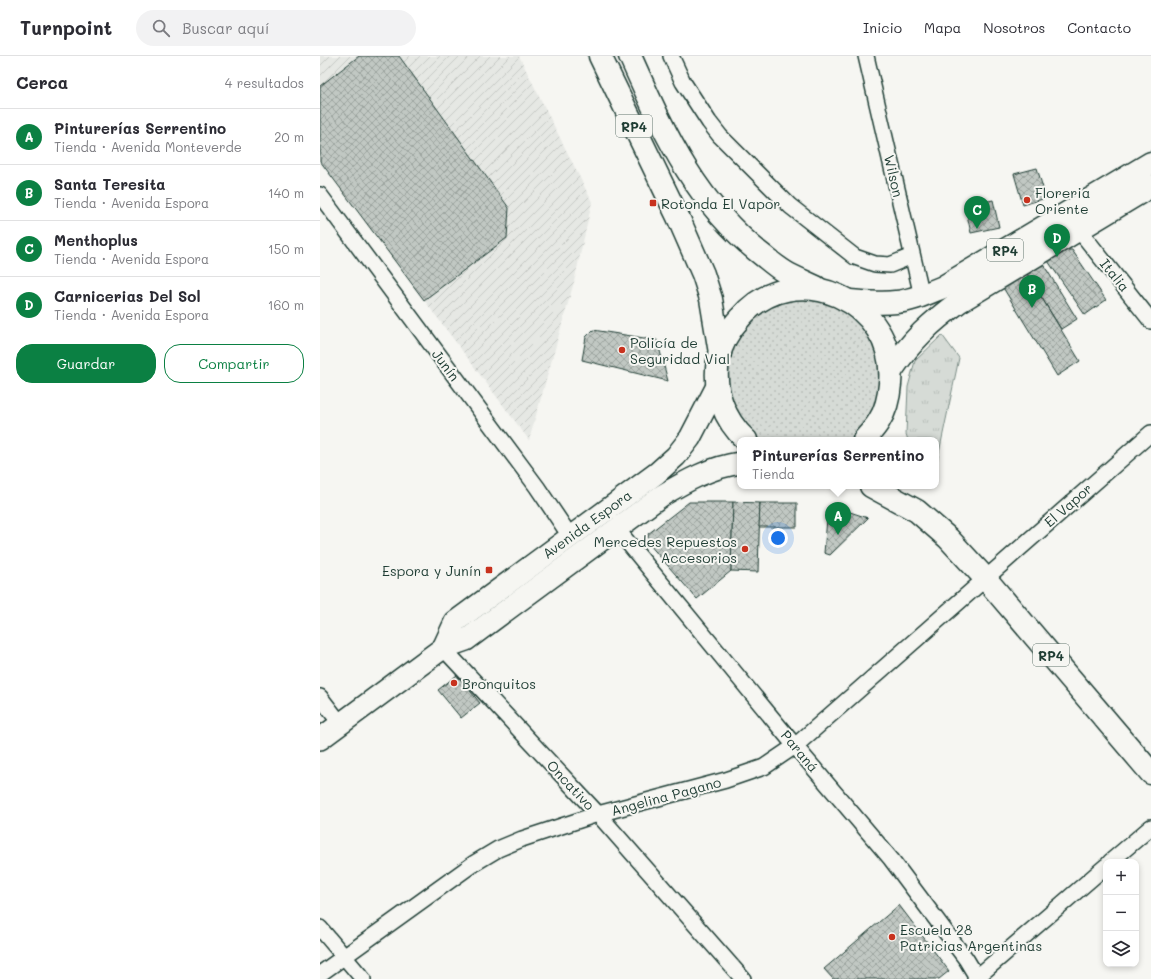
<!DOCTYPE html>
<html lang="es">
<meta charset="utf-8">
<style>
body{margin:0;font-family:Mali,sans-serif;background:#f2f2f3;color:#2b2b33}
.controls{position:absolute;right:12px;bottom:12px;display:grid;overflow:hidden;border-radius:8px;box-shadow:0 2px 6px #0003}
.controls button{width:36px;height:36px;display:grid;place-items:center;padding:0;border:0;border-bottom:1px solid #e1e1e2;background:#fff;color:#2b2b33;font:20px sans-serif}
.you{position:absolute;left:458px;top:482px;width:14px;height:14px;margin:-10px;border:3px solid #fff;border-radius:50%;background:#1a73e8;box-shadow:0 0 0 6px #1a73e833}
.badge{display:grid;place-items:center;width:26px;height:26px;border-radius:50%;background:#0b8043;color:#fff;font-size:13px;font-weight:700}
.pin{position:absolute;translate:-50% -33px;filter:drop-shadow(0 1px 2px #0008)}
.pin::after{content:'';position:absolute;top:21px;width:14px;height:12px;background:inherit;clip-path:polygon(0 0,100% 0,50% 100%)}
.popup{position:absolute;left:417px;top:381px;width:202px;height:52px;box-sizing:border-box;display:grid;place-content:center;border-radius:8px;background:#fff;filter:drop-shadow(0 1px 3px #0005);font-size:13px;white-space:nowrap;color:#7c7c81}
.popup b{font-size:15px;color:#2b2b33}
.popup::after{content:'';position:absolute;left:50%;top:100%;margin-left:-8px;border:8px solid transparent;border-top-color:#fff}
.list{margin:0;padding:0;list-style:none}
h2{display:flex;justify-content:space-between;align-items:center;height:52px;margin:0;padding:0 16px;font-size:17px}
h2 small{font-size:13px;font-weight:400;color:#7c7c81}
.list li{display:grid;grid-template-columns:26px 1fr auto;gap:12px;align-items:center;box-sizing:border-box;height:56px;padding:0 16px;border-top:1px solid #e1e1e2}
.list b{display:block;font-size:15px;white-space:nowrap}
.list p{margin:0;font-size:13px;white-space:nowrap;color:#7c7c81}
.list em{font-size:13px;font-style:normal;color:#7c7c81}
.actions{display:flex;gap:8px;padding:12px 16px}
.actions a{flex:1;padding:9px 0;border:1px solid #0b8043;border-radius:16px;text-align:center;font-size:14px;color:#0b8043}
.actions .main{background:#0b8043;color:#fff}
.icon{flex:none;width:22px;height:22px;fill:none;stroke:currentColor;stroke-width:2;stroke-linecap:round;stroke-linejoin:round}
.map{position:relative;flex:none;width:831px;height:923px;overflow:hidden}
header{display:flex;align-items:center;gap:24px;box-sizing:border-box;height:56px;padding:0 20px;background:#fff;border-bottom:1px solid #e1e1e2}
header strong{font-size:19px}
nav{display:flex;gap:22px;margin-inline-start:auto;font-size:14px}
.search{width:280px;height:36px;background:#f2f2f3;display:flex;align-items:center;gap:10px;box-sizing:border-box;padding:0 14px;border-radius:22px;color:#7c7c81;font-size:15px}
main{display:flex}
aside{flex:1;background:#fff}
.map>svg:first-child{display:block}
</style>
<header>
<strong>Turnpoint</strong>
<div class="search"><svg class="icon" aria-label="search" viewBox="0 0 24 24"><circle cx="10" cy="10" r="6"/><path d="M15 15l6 6"/></svg>Buscar aquí</div>
<nav><a>Inicio</a><a>Mapa</a><a>Nosotros</a><a>Contacto</a></nav>
</header>
<main>
<aside>
<h2>Cerca<small>4 resultados</small></h2>
<ul class="list">
<li><span class="badge">A</span><div><b>Pinturerías Serrentino</b><p>Tienda · Avenida Monteverde</p></div><em>20 m</em></li>
<li><span class="badge">B</span><div><b>Santa Teresita</b><p>Tienda · Avenida Espora</p></div><em>140 m</em></li>
<li><span class="badge">C</span><div><b>Menthoplus</b><p>Tienda · Avenida Espora</p></div><em>150 m</em></li>
<li><span class="badge">D</span><div><b>Carnicerias Del Sol</b><p>Tienda · Avenida Espora</p></div><em>160 m</em></li>
</ul>
<div class="actions"><a class="main">Guardar</a><a>Compartir</a></div>
</aside>
<div class="map">
<svg width="831" height="923" viewBox="0 0 831 923">
<defs>
<pattern id="industrial-furrows" width="10" height="10" patternUnits="userSpaceOnUse"><rect width="10" height="10" fill="#e6e8e4"/><path d="M-1 1l2-2M0 10L10 0M9 11l2-2" fill="none" stroke="#c5c8c4"/></pattern>
<pattern id="grass-dots" width="8" height="8" patternUnits="userSpaceOnUse"><rect width="8" height="8" fill="#d6dbd6"/><path d="M2 2h.1M6 6h.1" fill="none" stroke="#b7bdb8" stroke-width="1.8" stroke-linecap="round"/></pattern>
<pattern id="park-tufts" width="24" height="20" patternUnits="userSpaceOnUse"><rect width="24" height="20" fill="#d6dbd6"/><path d="M3 7l-1-3M5 7V3M7 7l1-3M15 17l-1-3M17 17v-4M19 17l1-3" fill="none" stroke="#b7bdb8"/></pattern>
<pattern id="building-cross-hatch" width="8" height="8" patternUnits="userSpaceOnUse"><rect width="8" height="8" fill="#c1c8c3"/><path d="M0 0l8 8M0 8l8-8" fill="none" stroke="#9ca49f"/></pattern>
</defs>
<rect width="100%" height="100%" fill="#f6f6f2"/>
<filter id="ink" filterUnits="userSpaceOnUse"><feTurbulence type="fractalNoise" baseFrequency=".025" numOctaves="2"/><feDisplacementMap in="SourceGraphic" scale="8" xChannelSelector="R" yChannelSelector="G"/><feConvolveMatrix kernelMatrix="1 2 1 2 8 2 1 2 1" color-interpolation-filters="sRGB"/></filter>
<g filter="url(#ink)">
<path fill="url(#industrial-furrows)" d="M0 0H199L272 146 254 226 209 384 0 105Z"/>
<path fill="url(#grass-dots)" stroke="#7a8c85" d="M492 240 519 247 542 263 565 308 556 359 534 384H437L426 375 412 354 405 327 408 299 420 274 439 254 464 243Z"/>
<path fill="url(#park-tufts)" stroke="#7a8c85" d="M622 279 639 302 616 411V384H588L586 378 588 331 595 305Z"/>
<g fill="url(#building-cross-hatch)" stroke="#1f3d34">
<path d="M39 0H79L189 152 187 182 104 244 0 105V30Z"/>
<path d="M717 112 726 142 703 149 694 118Z"/>
<path d="M673 144 679 171 651 177 645 150Z"/>
<path d="M746 194H752L786 244 765 259 728 205Z"/>
<path d="M722 206 757 263 741 273 706 216Z"/>
<path d="M706 216 760 305 737 320 682 230Z"/>
<path d="M273 274 337 284 348 325 262 304 266 281Z"/>
<path d="M369 446H413L411 515 377 543 328 487V478Z"/>
<path d="M413 446 440 447 438 516 411 515Z"/>
<path d="M440 447H477V471H439Z"/>
<path d="M508 451 524 454 548 462 510 499 504 497Z"/>
<path d="M137 619 160 647 141 662 118 634Z"/>
<path d="M579 849 629 915 619 923H513L504 913Z"/>
</g>
<g fill="none" stroke-linecap="round" stroke-linejoin="round">
<g stroke="#1f3d34" stroke-width="18">
<g id="minor">
<path d="M351 0 363 26 389 66 400 80 470 150 535 201 555 208 570 209 592 200"/>
<path d="M546 0 602 240"/>
<path d="M0 139 217 431 250 480"/>
<path d="M759 174 831 265"/>
<path d="M296 472 475 690 571 803 646 903 658 923"/>
<path d="M123 592 278 758 423 923"/>
<path d="M0 641 20 667"/>
<path d="M790 806 831 771"/>
<path d="M0 872 43 923"/>
<path d="M0 918 153 808 178 793 202 783 278 758 406 724 444 711 475 690 831 377"/>
<path d="M655 923 786 810"/>
</g>
</g>
<g stroke="#1f3d34" stroke-width="24">
<g id="secondary">
<path d="M123 592 135 566 337 417 356 400 370 382 397 330"/>
<path d="M0 683 123 592 146 584 341 440C366 425 391 411 420 407"/>
</g>
</g>
<g stroke="#1f3d34" stroke-width="25">
<g id="primary">
<path d="M280 0 358 161 383 218 391 243 400 297"/>
<path d="M310 0C345 78 375 148 446 202 452 207 458 212 465 216 475 222 486 226 496 231"/>
<path d="M529 245C545 246 561 248 576 246 592 245 608 237 623 231L831 107"/>
<path d="M571 315C592 284 610 267 640 245L831 130"/>
<path d="M426 384C404 364 393 334 398 304 401 288 409 274 420 262 474 198 578 245 570 328 569 341 566 354 559 365 555 372 549 378 544 384"/>
<path d="M551 430 597 455 628 482 665 522 831 717"/>
</g>
</g>
<use href="#minor" stroke="#f6f6f2" stroke-width="15"/>
<use href="#secondary" stroke="#f6f6f2" stroke-width="21"/>
<use href="#primary" stroke="#f6f6f2" stroke-width="22"/>
</g>
</g>
<g fill="#c8321e" stroke="#f6f6f2" stroke-width="1.5">
<circle cx="707" cy="144" r="4"/>
<rect x="329" y="143" width="8" height="8" rx="2"/>
<circle cx="302" cy="294" r="4"/>
<circle cx="425" cy="493" r="4"/>
<rect x="165" y="510" width="8" height="8" rx="2"/>
<circle cx="134" cy="627" r="4"/>
<circle cx="572" cy="881" r="4"/>
</g>
<g text-anchor="middle" dominant-baseline="central" stroke-width="4" stroke-linejoin="round" paint-order="stroke">
<g fill="#f6f6f2" stroke="#60746d" stroke-width="1">
<rect x="296" y="59" width="36" height="22" rx="3"/>
<rect x="667" y="183" width="36" height="22" rx="3"/>
<rect x="713" y="588" width="36" height="22" rx="3"/>
</g>
<g font-size="13" font-weight="bold" fill="#1f3d34">
<text x="314" y="70">RP4</text>
<text x="685" y="194">RP4</text>
<text x="731" y="599">RP4</text>
</g>
<g font-size="14" fill="#1f3d34" stroke="#f6f6f2">
<text transform="translate(574 120) rotate(77)">Wilson</text>
<text transform="translate(795 219) rotate(51)">Italia</text>
<text transform="translate(126 309) rotate(53)">Junín</text>
<text transform="translate(748 449) rotate(-41)">El Vapor</text>
<text transform="translate(267 468) rotate(-36)">Avenida Espora</text>
<text transform="translate(480 695) rotate(50)">Paraná</text>
<text transform="translate(251 729) rotate(47)">Oncativo</text>
<text transform="translate(346 740) rotate(-15)">Angelina Pagano</text>
</g>
<g font-size="14" fill="#1f3d34" stroke="#f6f6f2" text-anchor="start">
<text x="715" y="136">Floreria<tspan x="715" dy="16">Oriente</tspan></text>
<text x="341" y="147">Rotonda El Vapor</text>
<text x="310" y="286">Policía de<tspan x="310" dy="16">Seguridad Vial</tspan></text>
<text x="417" y="485" text-anchor="end">Mercedes Repuestos<tspan x="417" dy="16">Accesorios</tspan></text>
<text x="161" y="514" text-anchor="end">Espora y Junín</text>
<text x="142" y="627">Bronquitos</text>
<text x="580" y="873">Escuela 28<tspan x="580" dy="16">Patricias Argentinas</tspan></text>
</g>
</g>
</svg>
<div class="controls">
<button>+</button>
<button>−</button>
<button><svg class="icon" aria-label="layers" viewBox="0 0 24 24"><path d="M12 4l9 5-9 5-9-5zM3 14l9 5 9-5"/></svg></button>
</div>
<div class="you"></div>
<div class="pin badge" style="left:518px;top:479px">A</div>
<div class="popup"><b>Pinturerías Serrentino</b>Tienda</div>
<div class="pin badge" style="left:712px;top:252px">B</div>
<div class="pin badge" style="left:657px;top:173px">C</div>
<div class="pin badge" style="left:737px;top:201px">D</div>
</div>
</main>
